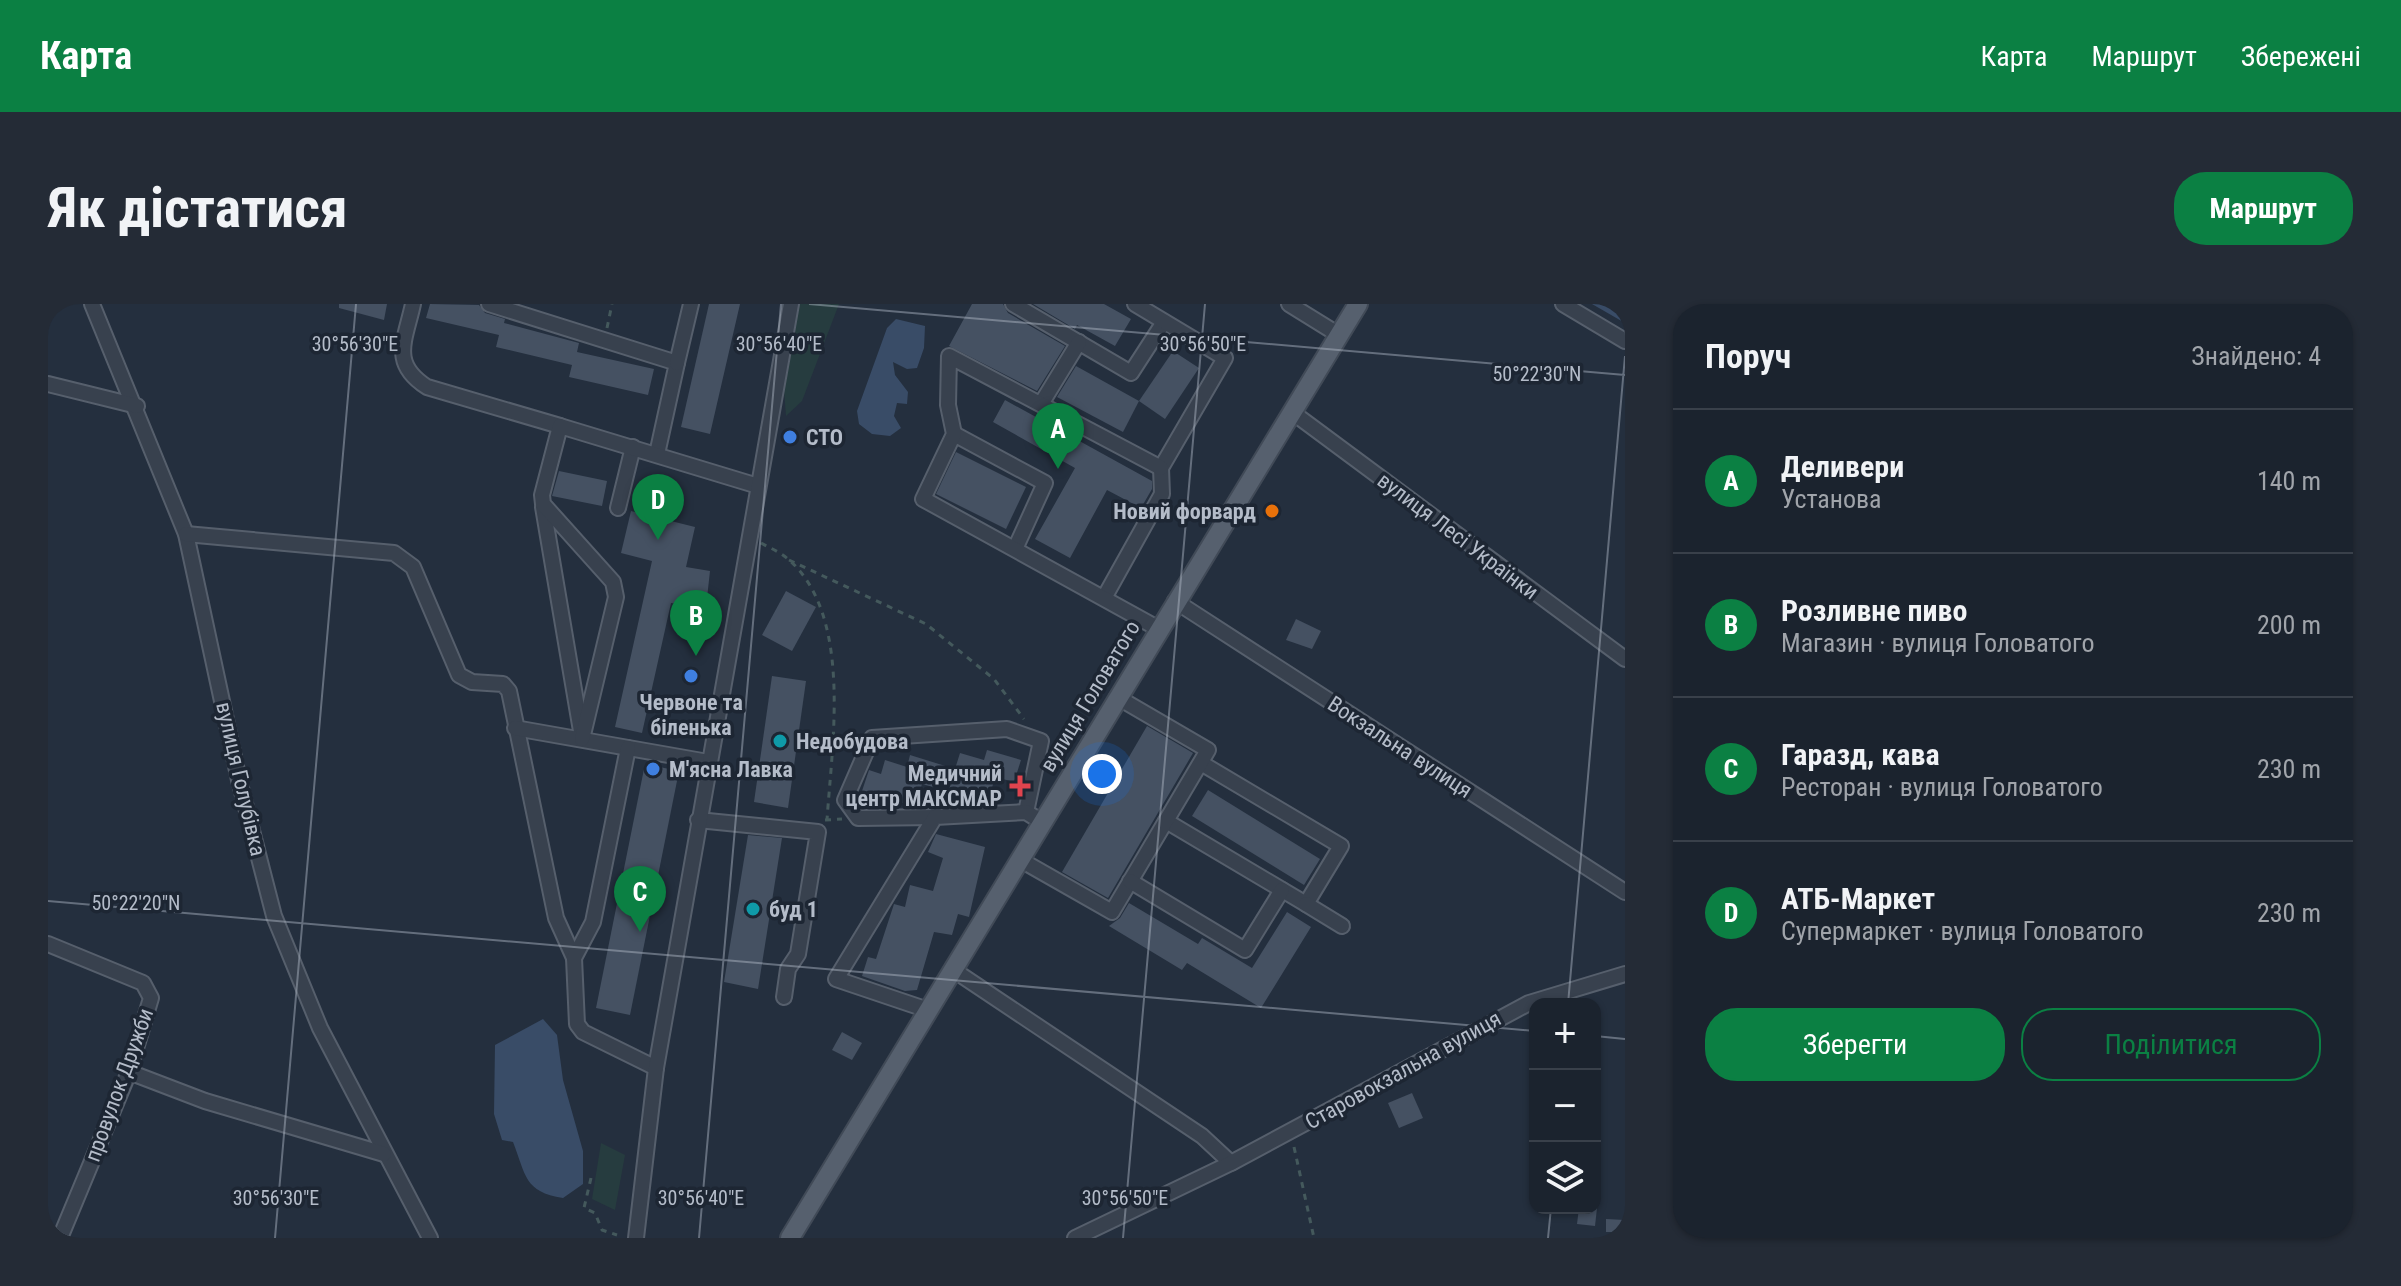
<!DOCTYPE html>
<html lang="uk">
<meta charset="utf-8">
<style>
body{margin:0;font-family:"Roboto Condensed",sans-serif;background:#242b36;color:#f1f3f6}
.controls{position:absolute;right:24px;bottom:24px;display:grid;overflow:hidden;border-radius:16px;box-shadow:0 2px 6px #0004}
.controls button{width:72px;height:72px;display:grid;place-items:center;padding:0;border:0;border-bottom:2px solid #39404a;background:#1b232e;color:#f1f3f6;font:40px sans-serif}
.you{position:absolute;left:1054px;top:470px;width:28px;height:28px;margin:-20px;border:6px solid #fff;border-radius:50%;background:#1a73e8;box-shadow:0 0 0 12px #1a73e833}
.badge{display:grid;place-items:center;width:52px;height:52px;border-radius:50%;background:#0b8043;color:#fff;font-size:26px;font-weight:700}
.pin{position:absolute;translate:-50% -66px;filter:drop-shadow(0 2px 4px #0008)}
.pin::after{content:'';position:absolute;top:42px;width:28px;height:24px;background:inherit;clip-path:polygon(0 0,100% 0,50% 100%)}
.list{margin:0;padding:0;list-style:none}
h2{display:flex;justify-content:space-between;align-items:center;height:104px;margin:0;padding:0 32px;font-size:34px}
h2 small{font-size:26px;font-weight:400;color:#a0a4aa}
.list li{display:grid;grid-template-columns:52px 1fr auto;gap:24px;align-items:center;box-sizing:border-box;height:144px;padding:0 32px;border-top:2px solid #39404a}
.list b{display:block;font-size:30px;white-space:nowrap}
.list p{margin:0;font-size:26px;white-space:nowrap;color:#a0a4aa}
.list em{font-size:26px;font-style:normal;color:#a0a4aa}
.actions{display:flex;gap:16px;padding:24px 32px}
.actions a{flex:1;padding:18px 0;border:2px solid #0b8043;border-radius:32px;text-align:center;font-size:28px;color:#0b8043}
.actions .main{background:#0b8043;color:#fff}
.icon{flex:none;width:44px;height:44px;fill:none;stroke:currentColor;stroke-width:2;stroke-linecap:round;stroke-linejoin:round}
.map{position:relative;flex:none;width:1577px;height:934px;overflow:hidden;border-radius:32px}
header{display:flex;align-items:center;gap:48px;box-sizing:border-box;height:112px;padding:0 40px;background:#0b8043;color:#fff}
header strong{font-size:38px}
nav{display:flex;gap:44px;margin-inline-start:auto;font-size:28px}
.intro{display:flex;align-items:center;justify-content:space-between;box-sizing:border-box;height:192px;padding:0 48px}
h1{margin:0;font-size:56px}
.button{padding:20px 36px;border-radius:32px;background:#0b8043;color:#fff;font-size:28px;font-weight:700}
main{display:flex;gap:48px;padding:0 48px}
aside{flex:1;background:#1b232e;border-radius:32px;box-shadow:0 2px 6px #0004}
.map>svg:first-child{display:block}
</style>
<header>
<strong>Карта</strong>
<nav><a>Карта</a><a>Маршрут</a><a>Збережені</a></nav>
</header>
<div class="intro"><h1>Як дістатися</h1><a class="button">Маршрут</a></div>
<main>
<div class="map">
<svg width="1577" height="934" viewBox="0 0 1577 934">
<rect width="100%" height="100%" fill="#242f3e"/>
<g fill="#263c3f">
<path d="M750 0H791L754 97 738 112 736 86Z"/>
<path d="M553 839 577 851 567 906 544 895Z"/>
</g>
<g fill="#394c67">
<path d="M1544 0H1560L1577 10V19Z"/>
<path d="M848 15 877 22 876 44 869 64 859 65 845 58 847 71 860 88 859 100 849 99 846 112 853 124 842 132 824 130 811 120 809 107 839 24Z"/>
<path d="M495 715 509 731 515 776 535 847V880L515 894C476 888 478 871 465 838L454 836 446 810 447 741Z"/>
</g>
<g fill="#455162">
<path d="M291 0H339L336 16 291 4Z"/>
<path d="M382 0 431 1 437 9 457 15 456 19 531 39 529 48 606 65 600 91 521 73 524 61 448 43 451 31 378 14Z"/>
<path d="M661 0H692L662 130 633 123Z"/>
<path d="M924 0H955L960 9 1017 42 989 87 901 42Z"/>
<path d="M985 0H1056L1083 15 1067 42 1029 21 1027 25Z"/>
<path d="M1125 47 1151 64 1117 115 1091 97Z"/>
<path d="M1028 62 1091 97 1075 128 1009 93Z"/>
<path d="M957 96 1104 177V185L1093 204 1059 186 1022 254 987 235 1027 164 945 118Z"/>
<path d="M908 148 978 183 958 225 888 190Z"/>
<path d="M511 167 559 177 554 202 504 192Z"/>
<path d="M583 207 647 223 638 263 662 267 658 303 623 299 594 429 567 423 604 257 573 249Z"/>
<path d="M738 287 768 303 744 347 714 331Z"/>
<path d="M1248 315 1273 327 1264 345 1238 336Z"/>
<path d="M724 372 758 377 740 504 706 498Z"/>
<path d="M1099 422 1145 449 1060 594 1014 568Z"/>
<path d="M939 446 973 456 966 478 947 473 942 491 920 486 918 492 874 480 869 497 859 494 858 500 845 496 843 503 812 493 821 466 833 470 837 456 859 463 862 451 907 465 912 449 936 456Z"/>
<path d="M597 460 631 467 582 711 548 704Z"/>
<path d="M1160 486 1272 555 1256 581 1144 512Z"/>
<path d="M888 530 937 543 921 613 910 610 904 631 886 628 869 686 857 687 814 672 820 653 828 655 846 600 857 603 862 581 885 587 895 554 880 548Z"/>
<path d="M700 531 734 534 710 685 676 678Z"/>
<path d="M1081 599 1150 640 1154 634 1204 664 1239 608 1263 623 1213 704 1139 659 1134 666 1061 622 1072 614Z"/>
<path d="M794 728 814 739 804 756 784 746Z"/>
<path d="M1364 789 1375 814 1351 824 1340 799Z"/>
<path d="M1531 904H1549L1547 922 1529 920Z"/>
<path d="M1558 915 1577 916V928H1558Z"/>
</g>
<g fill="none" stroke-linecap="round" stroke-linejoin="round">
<g stroke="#565f6c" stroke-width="18">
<g id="minor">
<path d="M44 0 138 230 191 476 226 612 272 724 382 934"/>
<path d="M365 0C357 37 342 59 379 83L512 122"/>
<path d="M441 0 629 59 609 150"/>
<path d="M965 0 1083 69 1116 18"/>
<path d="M1241 0 1291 31"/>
<path d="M1515 0 1577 37"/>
<path d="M629 59 643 0"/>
<path d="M0 80 89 102"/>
<path d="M993 100 1031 38"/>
<path d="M1244 108 1577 355"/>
<path d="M906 130 997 179 967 245"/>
<path d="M495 203 533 427"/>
<path d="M570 204 585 143"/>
<path d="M138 230 346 249 365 263 411 371 424 378 455 380 461 387 508 614 526 654"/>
<path d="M1056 294 1114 190 1113 164 1177 54 1087 0"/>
<path d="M1127 297 1577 588"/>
<path d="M1111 325 875 195 906 130 900 101 901 52 1113 164"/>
<path d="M467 424 660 458"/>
<path d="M534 435 568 293 565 278 495 200 494 191 512 122 710 182"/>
<path d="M580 444 545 618 526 654 529 720 535 728 608 764"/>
<path d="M887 513 810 514 797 496 824 434 959 425 993 437 978 508"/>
<path d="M650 516 770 528 750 650 740 665 736 693"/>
<path d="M1118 517 1258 600 1293 542 1153 459"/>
<path d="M971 555 1064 608 1160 446 1069 393"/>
<path d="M1082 577 1197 646 1234 586"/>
<path d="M1258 600 1294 622"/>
<path d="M0 640 95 679 103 694 81 768 12 934"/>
<path d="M907 667 1154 832 1183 859"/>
<path d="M880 706 788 675 887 513 978 508 986 513"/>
<path d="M81 768 157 797 336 850"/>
<path d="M588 934 608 764 743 0"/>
<path d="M1027 934 1183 859 1481 699 1577 670"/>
</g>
</g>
<g stroke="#414a57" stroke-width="22">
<path id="major" d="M742 934 1310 0"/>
</g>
<g stroke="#44595c" stroke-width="3" stroke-dasharray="6 6" stroke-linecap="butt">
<path d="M559 24 564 0"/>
<path d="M713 239C722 244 732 248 740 255 805 311 784 439 779 516"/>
<path d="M741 256 878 320 946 375 976 415"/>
<path d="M777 516 794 515"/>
<path d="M1246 843 1266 934"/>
<path d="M543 874 536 904 547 909 554 926 569 931"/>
</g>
<use href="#minor" stroke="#38414e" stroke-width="14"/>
<use href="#major" stroke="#56606e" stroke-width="18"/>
</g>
<path fill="none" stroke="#b4bcc9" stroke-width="2" stroke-opacity="0.45" d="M761 0 1577 71M0 597 1487 727M1520 700 1577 52M1547 732 1577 735M227 934 308 0M651 934 733 0M1075 934 1157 0M1500 934 1503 904"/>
<g fill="#3f7fe0" stroke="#1d2633" stroke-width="3">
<circle cx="742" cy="133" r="8"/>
<circle cx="643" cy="372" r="8"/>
<circle cx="605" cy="465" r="8"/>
</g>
<circle fill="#e8710a" stroke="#1d2633" stroke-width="3" cx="1224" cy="207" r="8"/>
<g fill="#0f9aa8" stroke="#1d2633" stroke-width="3">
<circle cx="732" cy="437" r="8"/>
<circle cx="705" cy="605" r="8"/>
</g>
<path fill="#e0444e" stroke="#1d2633" stroke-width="3" d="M968 470h8v8h8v8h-8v8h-8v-8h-8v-8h8z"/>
<g text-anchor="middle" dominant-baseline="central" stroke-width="7" stroke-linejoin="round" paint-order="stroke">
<g font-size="22" font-weight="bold" fill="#b4bcc9" stroke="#1d2633" text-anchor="start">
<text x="758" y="133">СТО</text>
<text x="1208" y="207" text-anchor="end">Новий форвард</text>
<text x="643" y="398" text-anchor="middle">Червоне та<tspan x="643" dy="25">біленька</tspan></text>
<text x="748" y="437">Недобудова</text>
<text x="621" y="465">М'ясна Лавка</text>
<text x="954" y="469" text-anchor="end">Медичний<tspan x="954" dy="25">центр МАКСМАР</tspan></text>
<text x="721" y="605">буд 1</text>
</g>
<g font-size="22" fill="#b4bcc9" stroke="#1d2633">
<text transform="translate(1410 232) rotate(37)">вулиця Лесі Українки</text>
<text transform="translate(1042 392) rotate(-59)">вулиця Головатого</text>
<text transform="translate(1352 443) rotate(33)">Вокзальна вулиця</text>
<text transform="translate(193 475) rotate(77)">вулиця Голубівка</text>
<text transform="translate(1355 766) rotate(-29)">Старовокзальна вулиця</text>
<text transform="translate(71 781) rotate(-70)">провулок Дружби</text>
</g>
</g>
<g font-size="20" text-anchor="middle" fill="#b4bcc9" stroke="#1d2633" stroke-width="7" stroke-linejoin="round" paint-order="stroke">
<text x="307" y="47">30°56'30"E</text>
<text x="731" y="47">30°56'40"E</text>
<text x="1155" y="47">30°56'50"E</text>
<text x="1489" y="77">50°22'30"N</text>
<text x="88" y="606">50°22'20"N</text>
<text x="228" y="901">30°56'30"E</text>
<text x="653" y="901">30°56'40"E</text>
<text x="1077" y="901">30°56'50"E</text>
</g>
</svg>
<div class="controls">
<button>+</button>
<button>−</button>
<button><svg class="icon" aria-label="layers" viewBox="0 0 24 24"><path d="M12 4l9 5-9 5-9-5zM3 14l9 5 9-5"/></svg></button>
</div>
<div class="you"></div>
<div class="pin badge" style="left:1010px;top:165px">A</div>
<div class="pin badge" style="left:648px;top:352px">B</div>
<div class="pin badge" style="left:592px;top:628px">C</div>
<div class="pin badge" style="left:610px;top:236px">D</div>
</div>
<aside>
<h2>Поруч<small>Знайдено: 4</small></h2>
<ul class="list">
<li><span class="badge">A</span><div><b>Деливери</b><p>Установа</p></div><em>140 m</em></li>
<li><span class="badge">B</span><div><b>Розливне пиво</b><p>Магазин · вулиця Головатого</p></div><em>200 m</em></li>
<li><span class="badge">C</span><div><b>Гаразд, кава</b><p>Ресторан · вулиця Головатого</p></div><em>230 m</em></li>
<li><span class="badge">D</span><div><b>АТБ-Маркет</b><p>Супермаркет · вулиця Головатого</p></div><em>230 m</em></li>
</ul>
<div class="actions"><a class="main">Зберегти</a><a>Поділитися</a></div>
</aside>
</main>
